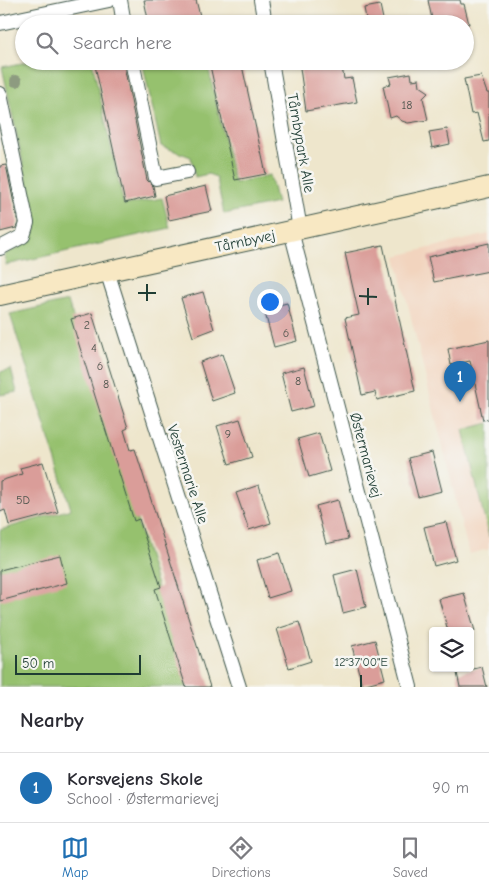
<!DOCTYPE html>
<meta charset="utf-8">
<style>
body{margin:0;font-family:"Comic Neue",sans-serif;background:#f7f7f7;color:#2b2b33}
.controls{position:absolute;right:15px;bottom:15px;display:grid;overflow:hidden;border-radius:5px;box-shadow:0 1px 4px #0004}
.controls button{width:45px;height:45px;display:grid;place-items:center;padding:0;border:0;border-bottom:1px solid #e1e1e2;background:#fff;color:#2b2b33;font:25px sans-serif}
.scale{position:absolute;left:15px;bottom:12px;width:126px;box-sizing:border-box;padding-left:5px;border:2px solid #1f3d34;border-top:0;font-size:14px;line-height:18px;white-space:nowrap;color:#1f3d34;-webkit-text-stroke:4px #f6f6f2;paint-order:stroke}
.you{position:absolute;left:269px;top:301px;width:18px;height:18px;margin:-12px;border:4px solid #fff;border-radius:50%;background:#1a73e8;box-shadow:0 0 0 8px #1a73e833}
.badge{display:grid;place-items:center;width:32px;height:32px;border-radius:50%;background:#1f6fb2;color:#fff;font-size:16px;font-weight:700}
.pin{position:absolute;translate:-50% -41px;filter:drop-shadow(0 1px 2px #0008)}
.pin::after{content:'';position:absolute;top:26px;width:18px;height:15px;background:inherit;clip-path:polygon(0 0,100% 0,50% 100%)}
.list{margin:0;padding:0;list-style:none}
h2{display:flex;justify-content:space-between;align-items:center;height:65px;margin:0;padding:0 20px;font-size:21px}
h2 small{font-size:16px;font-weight:400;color:#7c7c81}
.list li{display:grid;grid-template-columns:32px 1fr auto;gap:15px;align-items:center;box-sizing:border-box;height:70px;padding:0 20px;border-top:1px solid #e1e1e2}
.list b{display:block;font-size:19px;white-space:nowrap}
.list p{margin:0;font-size:16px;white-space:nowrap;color:#7c7c81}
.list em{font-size:16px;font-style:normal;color:#7c7c81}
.icon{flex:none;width:28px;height:28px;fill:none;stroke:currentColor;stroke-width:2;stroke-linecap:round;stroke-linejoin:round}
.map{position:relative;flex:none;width:489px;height:687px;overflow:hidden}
.search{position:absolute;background:#fff;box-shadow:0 1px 4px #0004;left:15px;right:15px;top:15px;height:55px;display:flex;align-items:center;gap:12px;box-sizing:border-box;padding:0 18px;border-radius:28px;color:#7c7c81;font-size:19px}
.sheet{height:135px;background:#fff}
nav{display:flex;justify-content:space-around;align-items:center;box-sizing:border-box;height:70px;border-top:1px solid #e1e1e2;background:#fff;font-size:14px;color:#7c7c81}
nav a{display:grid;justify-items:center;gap:2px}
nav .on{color:#1f6fb2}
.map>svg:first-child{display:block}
</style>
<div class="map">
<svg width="489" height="687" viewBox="0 0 489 687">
<rect width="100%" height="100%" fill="#f6f6f2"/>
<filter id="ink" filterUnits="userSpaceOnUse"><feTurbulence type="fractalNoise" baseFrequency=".02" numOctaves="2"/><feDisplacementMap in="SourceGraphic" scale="10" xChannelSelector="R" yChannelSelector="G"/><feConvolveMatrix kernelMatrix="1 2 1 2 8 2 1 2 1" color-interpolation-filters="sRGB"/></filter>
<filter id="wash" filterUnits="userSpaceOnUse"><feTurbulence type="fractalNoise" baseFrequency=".0096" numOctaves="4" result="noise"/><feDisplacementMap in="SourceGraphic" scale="20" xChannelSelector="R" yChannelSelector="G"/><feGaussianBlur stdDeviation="1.12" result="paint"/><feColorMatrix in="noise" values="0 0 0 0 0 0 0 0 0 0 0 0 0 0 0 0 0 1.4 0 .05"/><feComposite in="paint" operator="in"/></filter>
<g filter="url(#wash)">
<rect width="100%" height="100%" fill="#eee6cc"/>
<path fill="#f2d4be" d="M489 234V549L469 554 396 256Z"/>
<g fill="#96c16e" stroke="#5a7f51">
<path d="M32 61H92L124 205 162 198 170 228 6 265 4 255C19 246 36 242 36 223L2 67Z"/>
<path d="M142 61H207L234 183 270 175 277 203 224 214 216 177 208 174 195 177 191 157 161 146Z"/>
<path d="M68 301C108 429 150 558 187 687H0V530L71 509 10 314Z"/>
<path d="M11 369 17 392 0 395V372Z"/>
<path d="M489 423V537L463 430Z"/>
</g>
<g id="blocks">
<g fill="#da9d99">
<path d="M144 0H196L201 20 185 24H149Z"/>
<path d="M428 0H460L461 4H464L469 24H433Z"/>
<path d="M380 5 384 24H367L364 8Z"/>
<path d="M94 61H123L147 180 153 186 155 196 125 203Z"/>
<path d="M209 61H241L266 174 235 180Z"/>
<path d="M299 61H341L344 79 352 78 357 102 306 111Z"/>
<path d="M411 73 412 80 419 79 420 86 429 92 423 98 428 120 408 123 402 121 396 116 390 118 383 86 391 84 389 77Z"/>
<path d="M481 76 487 93H489V141L484 142 477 113 471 114 464 79Z"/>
<path d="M447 129 450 144 432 148 429 132Z"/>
<path d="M6 165 18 223 16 228 0 232V166Z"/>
<path d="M206 186 212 211 169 220 164 196Z"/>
<path d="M489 243V271L434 282 428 257Z"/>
<path d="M383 245 415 391 377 400 375 392 362 395 345 318 359 315 345 253Z"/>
<path d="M203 292 214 329 193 337 181 298Z"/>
<path d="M287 303 297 341 274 347 264 309Z"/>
<path d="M92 313 128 428 124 430 130 450 135 449 210 687H186L155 589 161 587 139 519 134 521 71 319Z"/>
<path d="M489 340V419L483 420 470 361 451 365 448 349Z"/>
<path d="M222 354 235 393 212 401 200 362Z"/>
<path d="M304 367 314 406 291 412 281 373Z"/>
<path d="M240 419 252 457 229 464 217 426Z"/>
<path d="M319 433 330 471 309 477 298 439Z"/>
<path d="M432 452 442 491 418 497 408 458Z"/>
<path d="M43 462 58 512 9 525 5 510 0 512V481L22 474 20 468Z"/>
<path d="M259 485 271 523 249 530 236 493Z"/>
<path d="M338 500 348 539 326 544 316 506Z"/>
<path d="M446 522 456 560 434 566 424 527Z"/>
<path d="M279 553 291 591 268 598 257 560Z"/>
<path d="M60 555 67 583 0 601V570Z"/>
<path d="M357 569 366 607 343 613 334 575Z"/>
<path d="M464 593 475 631H448L439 599Z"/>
<path d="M299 622 311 661 289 668 277 629Z"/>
<path d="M375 640 385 679 362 685 352 646Z"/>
<path d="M482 667 487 687H460L457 673Z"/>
</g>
</g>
</g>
<g filter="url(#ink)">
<use href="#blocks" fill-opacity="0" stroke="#3e564b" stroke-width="1"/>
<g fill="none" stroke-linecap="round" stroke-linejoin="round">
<g stroke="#3e564b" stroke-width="16">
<g id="street">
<path d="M120 0 124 24"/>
<path d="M261 0 265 24"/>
<path d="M0 23 109 0"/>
<path d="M132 61 156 178 187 172"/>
<path d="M271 61 300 229"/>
<path d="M0 94 27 223 23 236 0 248"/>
<path d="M291 231 410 687"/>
<path d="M107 271 239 687"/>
</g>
</g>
<g stroke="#3e564b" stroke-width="22">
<path id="secondary" d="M0 295 489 187"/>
</g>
<use href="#street" stroke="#fff" stroke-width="14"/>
<use href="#secondary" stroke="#f8e8c3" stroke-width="20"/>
</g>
<circle fill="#8d9b80" cx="16" cy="81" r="6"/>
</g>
<path fill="none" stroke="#1f3d34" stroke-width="2" d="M138 293H156M359 296 377 297M147 301V284M368 305V288M361 687V675"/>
<g text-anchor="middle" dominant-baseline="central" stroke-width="5" stroke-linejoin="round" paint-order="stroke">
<g font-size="12" fill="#4e554d">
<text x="407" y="105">18</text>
<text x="87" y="325">2</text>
<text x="286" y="333">6</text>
<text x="94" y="348">4</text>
<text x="100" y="366">6</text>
<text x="298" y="381">8</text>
<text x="106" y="384">8</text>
<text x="228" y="434">9</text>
<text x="23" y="500">5D</text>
</g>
<g font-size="15" fill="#1f3d34" stroke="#f6f6f2">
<text transform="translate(301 143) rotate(80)">Tårnbypark Alle</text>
<text transform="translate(245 241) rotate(-12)">Tårnbyvej</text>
<text transform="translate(366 455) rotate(75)">Østermarievej</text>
<text transform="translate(188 474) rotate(72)">Vestermarie Alle</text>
</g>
</g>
<g font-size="12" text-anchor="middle" fill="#1f3d34" stroke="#f6f6f2" stroke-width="5" stroke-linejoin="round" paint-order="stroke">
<text x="361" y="666">12°37'00"E</text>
</g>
</svg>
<div class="controls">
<button><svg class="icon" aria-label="layers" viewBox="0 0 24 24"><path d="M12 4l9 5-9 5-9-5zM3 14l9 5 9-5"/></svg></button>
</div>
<div class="scale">50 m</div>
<div class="you"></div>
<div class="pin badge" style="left:460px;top:402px">1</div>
<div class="search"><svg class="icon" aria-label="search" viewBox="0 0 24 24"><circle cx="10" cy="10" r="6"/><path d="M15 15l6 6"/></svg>Search here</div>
</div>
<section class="sheet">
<h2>Nearby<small></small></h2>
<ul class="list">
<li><span class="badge">1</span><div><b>Korsvejens Skole</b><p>School · Østermarievej</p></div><em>90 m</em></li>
</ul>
</section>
<nav>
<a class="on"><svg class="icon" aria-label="map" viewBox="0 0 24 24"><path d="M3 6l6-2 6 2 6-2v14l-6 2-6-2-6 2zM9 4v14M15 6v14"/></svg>Map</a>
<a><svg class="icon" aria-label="directions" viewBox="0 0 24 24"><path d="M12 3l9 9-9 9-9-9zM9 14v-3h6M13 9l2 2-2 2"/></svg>Directions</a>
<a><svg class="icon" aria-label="saved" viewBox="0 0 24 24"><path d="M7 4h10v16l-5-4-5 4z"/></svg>Saved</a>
</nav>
